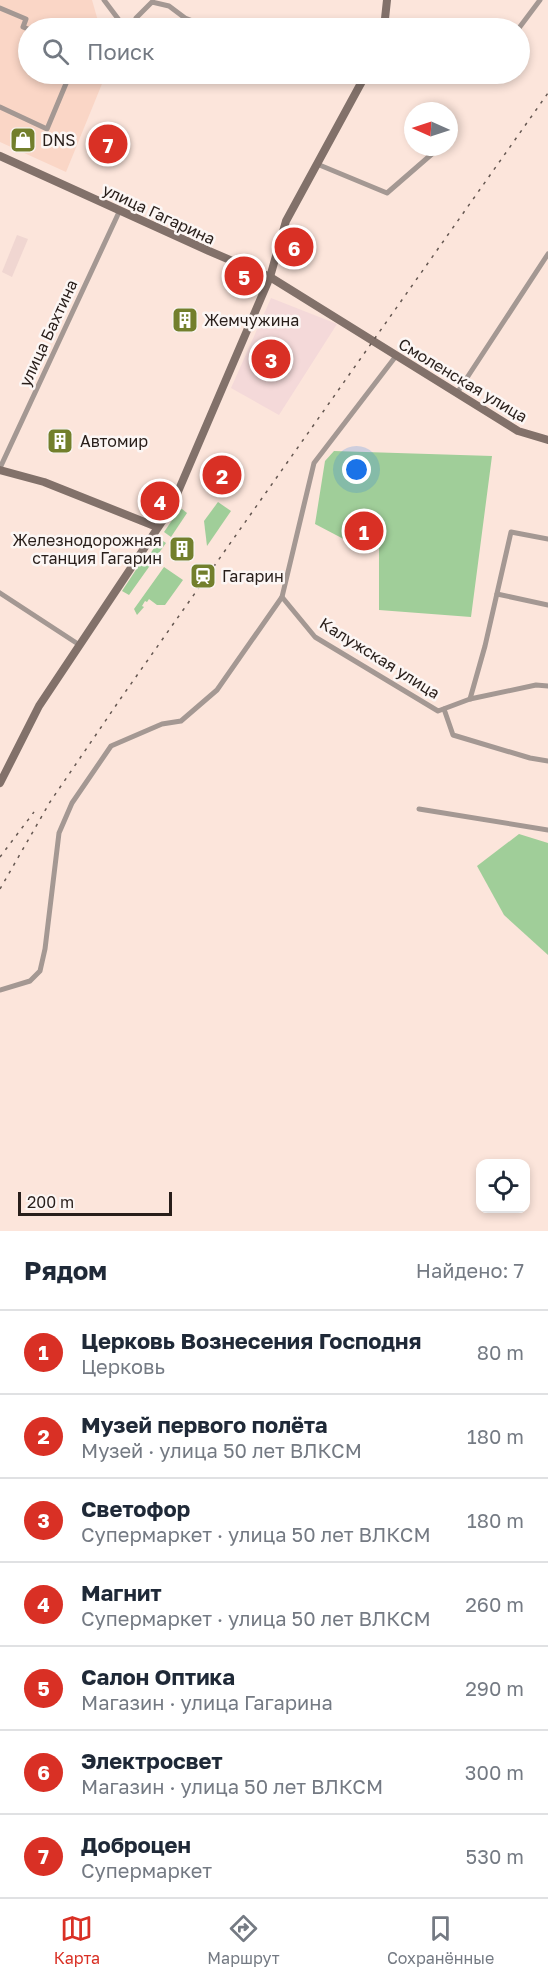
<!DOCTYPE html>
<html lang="ru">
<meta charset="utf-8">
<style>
body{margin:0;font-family:"Golos Text",sans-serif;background:#f6f6f7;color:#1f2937}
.controls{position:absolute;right:18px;bottom:18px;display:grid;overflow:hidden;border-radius:12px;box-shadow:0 3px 9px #0003}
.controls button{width:54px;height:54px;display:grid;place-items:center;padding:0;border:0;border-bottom:2px solid #e0e1e3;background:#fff;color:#1f2937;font:30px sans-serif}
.compass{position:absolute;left:404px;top:102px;width:54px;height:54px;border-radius:50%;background:#fff;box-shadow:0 3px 9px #0003;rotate:273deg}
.scale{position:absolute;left:18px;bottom:15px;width:154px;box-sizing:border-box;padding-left:6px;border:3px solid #281e1a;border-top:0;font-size:16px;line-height:21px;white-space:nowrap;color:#281e1a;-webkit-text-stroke:4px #fcf6f4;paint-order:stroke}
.you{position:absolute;left:357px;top:470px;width:21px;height:21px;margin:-15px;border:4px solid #fff;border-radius:50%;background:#1a73e8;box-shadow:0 0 0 9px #1a73e833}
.badge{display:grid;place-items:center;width:39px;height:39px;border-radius:50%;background:#d93025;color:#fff;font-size:20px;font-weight:700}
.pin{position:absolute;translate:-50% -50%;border:3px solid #fff;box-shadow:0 2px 6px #0006}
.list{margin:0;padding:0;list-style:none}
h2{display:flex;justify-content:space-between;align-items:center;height:78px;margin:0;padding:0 24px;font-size:26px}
h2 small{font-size:20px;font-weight:400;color:#747a83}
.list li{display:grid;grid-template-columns:39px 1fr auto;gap:18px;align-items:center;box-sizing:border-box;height:84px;padding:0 24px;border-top:2px solid #e0e1e3}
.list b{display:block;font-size:22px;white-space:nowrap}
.list p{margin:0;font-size:20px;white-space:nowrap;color:#747a83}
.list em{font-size:20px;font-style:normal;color:#747a83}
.icon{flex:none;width:33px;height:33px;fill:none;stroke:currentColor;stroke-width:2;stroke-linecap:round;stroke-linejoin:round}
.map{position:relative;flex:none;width:548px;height:1231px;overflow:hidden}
.search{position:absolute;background:#fff;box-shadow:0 3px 9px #0003;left:18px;right:18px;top:18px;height:66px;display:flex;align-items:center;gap:15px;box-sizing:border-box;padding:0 21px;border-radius:33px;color:#747a83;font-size:22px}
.sheet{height:666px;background:#fff}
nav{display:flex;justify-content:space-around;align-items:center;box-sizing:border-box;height:84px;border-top:2px solid #e0e1e3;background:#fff;font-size:16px;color:#747a83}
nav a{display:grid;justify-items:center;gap:3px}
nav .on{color:#d93025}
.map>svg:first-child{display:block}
</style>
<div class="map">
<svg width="548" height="1231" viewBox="0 0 548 1231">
<rect width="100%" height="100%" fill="#fce5db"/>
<path fill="#f4d9d9" d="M271 298 337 324 279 415 231 388Z"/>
<path fill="#fad6c6" d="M0 0H92L100 28H28V74H106L66 172 0 142Z"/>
<path fill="#f0d6d1" d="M17 235 28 239 12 277 2 272Z"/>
<g fill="#a0ce99">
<path d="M334 451 492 456 471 617 379 610V547L355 545 315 524 325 461Z"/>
<path d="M218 502 231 511 207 546 204 521Z"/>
<path d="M182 509 187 513 171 537 164 532 179 510Z"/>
<path d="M160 539 166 543 129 595 122 591 145 556 148 557Z"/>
<path d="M164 567 183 580 165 605H157L149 599 147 602 145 601 142 606 144 607 137 615 134 609Z"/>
<path d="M519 834 548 843V955L504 915 477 866Z"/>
</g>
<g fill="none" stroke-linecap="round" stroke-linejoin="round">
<g stroke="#a49893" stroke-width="5">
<path d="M104 0 125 28"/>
<path d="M0 8 26 19 23 27 28 29"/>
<path d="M131 28 136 18 152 2 169 6 185 18 208 27 226 28"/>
<path d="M263 28C285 25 307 26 329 28"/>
<path d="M519 28 540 0"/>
<path d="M0 107 47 129 70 74"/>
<path d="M449 139 451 137"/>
<path d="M317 164 387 193 440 147"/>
<path d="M457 393 548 254"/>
<path d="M0 468 120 210"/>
<path d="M0 593 78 644"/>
<path d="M497 594 548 605"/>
<path d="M282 597 315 637 438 711 470 699 536 685 548 686"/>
<path d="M470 699 485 646 511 532 548 539"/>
<path d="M444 709 453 735 530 758 548 761"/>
<path d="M419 809 548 830"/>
<path d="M0 990 30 981 40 971 45 949 59 833 72 803 111 746 162 724 181 721 217 690 282 597 314 463 396 356"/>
</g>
<g stroke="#82716a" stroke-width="8">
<path d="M384 28 387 0"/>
<path d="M0 156 209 251 270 277 518 431 548 440"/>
<path d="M0 470 44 482 157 527"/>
<path d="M0 783 39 706 171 508 270 277 286 221 366 74"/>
</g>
<g stroke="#655751" stroke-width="1.5" stroke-dasharray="3 6" stroke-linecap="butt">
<path d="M0 857 34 812"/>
<path d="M0 889 50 802 121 698 548 93"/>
</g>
</g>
<defs>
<g id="shop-square" transform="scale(1.35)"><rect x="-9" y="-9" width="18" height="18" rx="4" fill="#727f2c" stroke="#fcf6f4"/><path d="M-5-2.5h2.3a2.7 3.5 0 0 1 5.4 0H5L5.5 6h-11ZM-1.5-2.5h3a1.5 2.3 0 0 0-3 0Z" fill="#fff"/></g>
<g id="building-square" transform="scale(1.35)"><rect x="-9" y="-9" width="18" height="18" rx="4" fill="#727f2c" stroke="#fcf6f4"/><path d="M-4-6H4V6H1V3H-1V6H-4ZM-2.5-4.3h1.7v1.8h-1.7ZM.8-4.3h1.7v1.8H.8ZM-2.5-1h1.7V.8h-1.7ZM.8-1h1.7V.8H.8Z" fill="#fff"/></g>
<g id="station-square" transform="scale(1.35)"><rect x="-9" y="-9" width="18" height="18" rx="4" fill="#727f2c" stroke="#fcf6f4"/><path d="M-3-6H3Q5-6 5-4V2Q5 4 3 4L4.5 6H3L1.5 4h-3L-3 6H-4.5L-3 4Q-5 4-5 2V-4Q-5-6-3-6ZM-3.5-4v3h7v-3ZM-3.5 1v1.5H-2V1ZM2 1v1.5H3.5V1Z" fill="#fff"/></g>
</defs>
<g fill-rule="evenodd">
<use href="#shop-square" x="23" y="140"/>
<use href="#building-square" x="185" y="320"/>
<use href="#building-square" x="60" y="441"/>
<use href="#building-square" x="182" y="549"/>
<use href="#station-square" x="203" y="576"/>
</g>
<g text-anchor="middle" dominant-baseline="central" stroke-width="5" stroke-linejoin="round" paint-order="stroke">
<g font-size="16" fill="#281e1a" stroke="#fcf6f4" text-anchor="start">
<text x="42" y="140">DNS</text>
<text x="204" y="320">Жемчужина</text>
<text x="80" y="441">Автомир</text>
<text x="162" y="540" text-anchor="end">Железнодорожная<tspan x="162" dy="18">станция Гагарин</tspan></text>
<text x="222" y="576">Гагарин</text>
</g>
<g font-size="16" fill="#281e1a" stroke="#fcf6f4">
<text transform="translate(159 214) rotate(25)">улица Гагарина</text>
<text transform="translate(48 333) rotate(-65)">улица Бахтина</text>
<text transform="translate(463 380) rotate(31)">Смоленская улица</text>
<text transform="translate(380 658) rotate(32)">Калужская улица</text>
</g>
</g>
</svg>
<div class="controls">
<button><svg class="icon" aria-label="locate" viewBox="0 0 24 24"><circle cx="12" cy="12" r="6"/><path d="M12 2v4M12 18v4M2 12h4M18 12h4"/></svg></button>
</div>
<svg class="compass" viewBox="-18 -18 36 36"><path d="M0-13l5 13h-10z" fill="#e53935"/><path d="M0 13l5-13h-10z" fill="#747a83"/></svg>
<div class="scale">200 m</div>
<div class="you"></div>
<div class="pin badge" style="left:364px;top:531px">1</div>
<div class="pin badge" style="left:222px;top:475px">2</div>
<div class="pin badge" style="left:271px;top:359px">3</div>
<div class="pin badge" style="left:160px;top:501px">4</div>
<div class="pin badge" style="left:244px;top:276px">5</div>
<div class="pin badge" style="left:294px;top:247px">6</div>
<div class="pin badge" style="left:108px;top:144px">7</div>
<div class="search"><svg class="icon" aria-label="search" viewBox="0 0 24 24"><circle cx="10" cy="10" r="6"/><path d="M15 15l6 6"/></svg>Поиск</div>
</div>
<section class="sheet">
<h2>Рядом<small>Найдено: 7</small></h2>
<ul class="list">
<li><span class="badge">1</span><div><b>Церковь Вознесения Господня</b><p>Церковь</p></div><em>80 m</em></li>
<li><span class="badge">2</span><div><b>Музей первого полёта</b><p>Музей · улица 50 лет ВЛКСМ</p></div><em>180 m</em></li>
<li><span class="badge">3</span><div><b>Светофор</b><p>Супермаркет · улица 50 лет ВЛКСМ</p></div><em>180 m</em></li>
<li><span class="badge">4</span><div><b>Магнит</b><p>Супермаркет · улица 50 лет ВЛКСМ</p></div><em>260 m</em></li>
<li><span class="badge">5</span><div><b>Салон Оптика</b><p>Магазин · улица Гагарина</p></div><em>290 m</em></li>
<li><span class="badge">6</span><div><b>Электросвет</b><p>Магазин · улица 50 лет ВЛКСМ</p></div><em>300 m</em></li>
<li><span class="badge">7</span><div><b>Доброцен</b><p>Супермаркет</p></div><em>530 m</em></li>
</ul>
</section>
<nav>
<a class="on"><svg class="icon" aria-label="map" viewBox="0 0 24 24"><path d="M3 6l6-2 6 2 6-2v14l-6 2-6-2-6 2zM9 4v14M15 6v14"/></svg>Карта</a>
<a><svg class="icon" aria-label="directions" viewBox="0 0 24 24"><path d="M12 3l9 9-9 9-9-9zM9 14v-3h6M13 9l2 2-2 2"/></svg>Маршрут</a>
<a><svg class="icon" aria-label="saved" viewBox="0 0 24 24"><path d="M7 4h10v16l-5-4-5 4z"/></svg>Сохранённые</a>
</nav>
